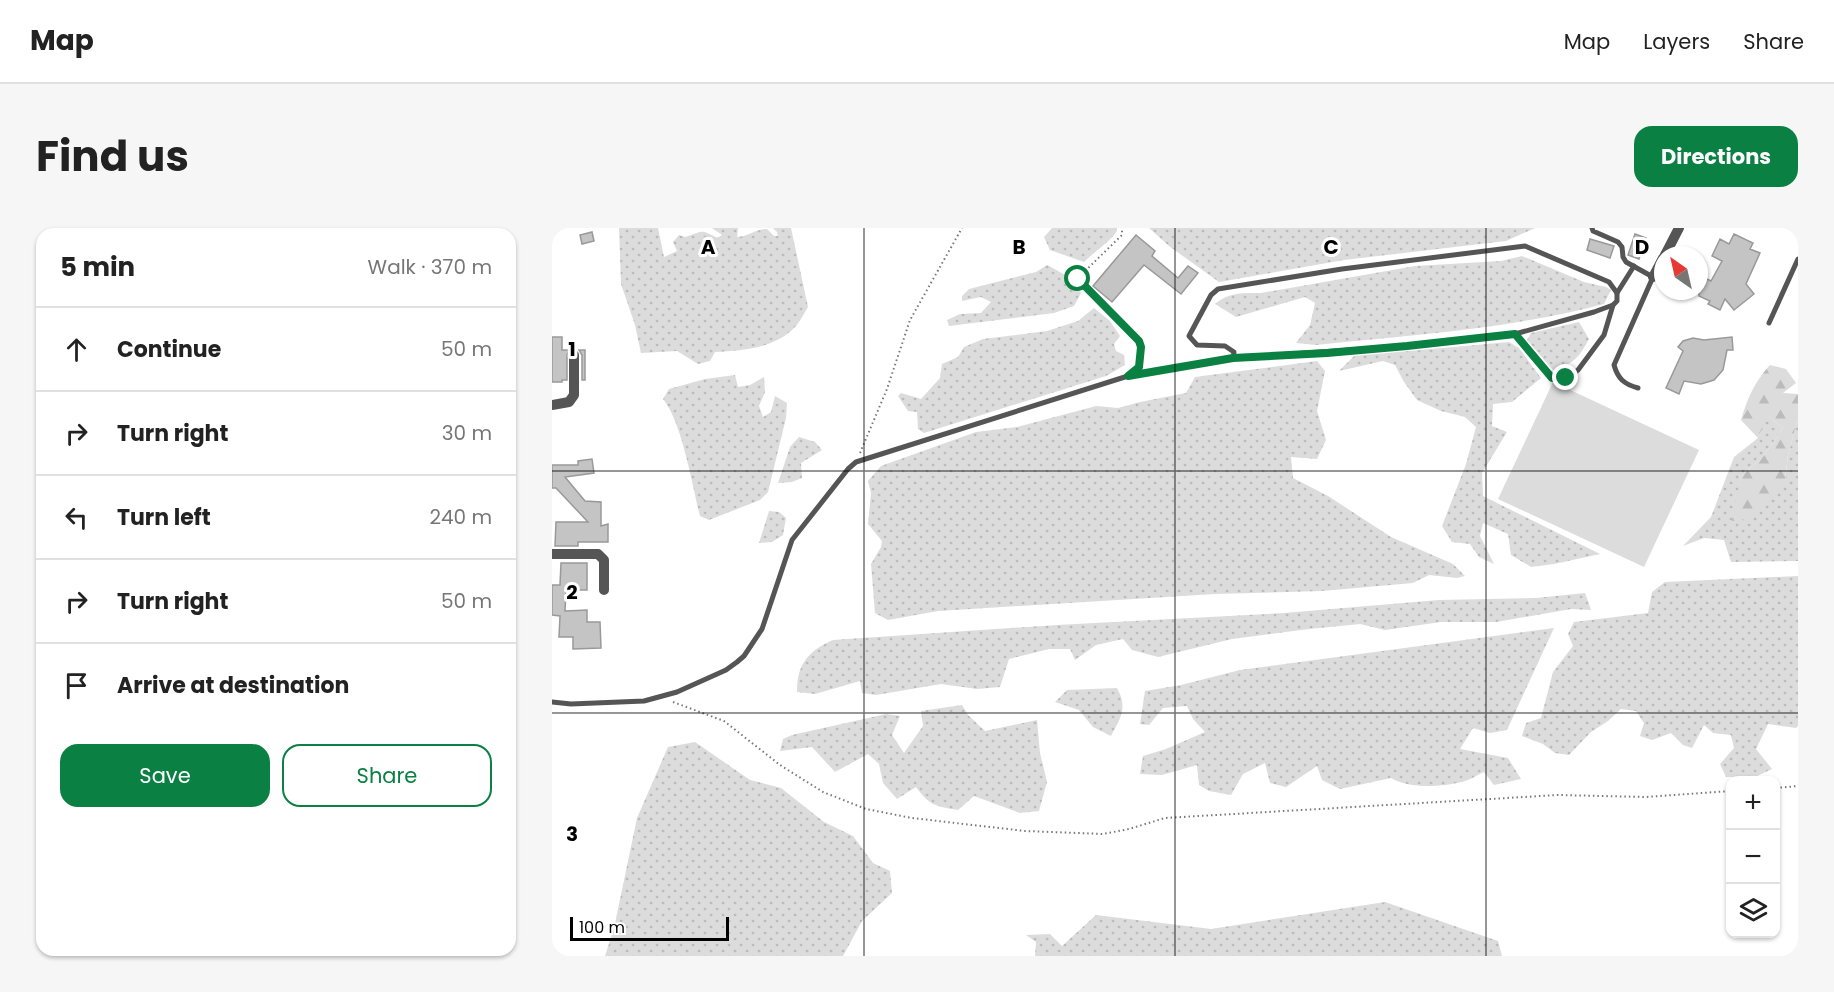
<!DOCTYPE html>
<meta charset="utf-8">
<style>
body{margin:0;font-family:Poppins,sans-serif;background:#f6f6f6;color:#222}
.controls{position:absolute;right:18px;bottom:18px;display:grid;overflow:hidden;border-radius:12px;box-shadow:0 2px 4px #0004}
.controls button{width:54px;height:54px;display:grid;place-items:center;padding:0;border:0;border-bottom:2px solid #e0e0e0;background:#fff;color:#222;font:30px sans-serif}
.compass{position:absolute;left:1102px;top:18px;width:54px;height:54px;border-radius:50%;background:#fff;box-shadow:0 2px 4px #0004;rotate:326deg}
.scale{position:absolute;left:18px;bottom:15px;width:159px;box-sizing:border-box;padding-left:6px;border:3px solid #000;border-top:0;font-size:16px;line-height:21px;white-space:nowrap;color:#000;-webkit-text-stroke:4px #fff;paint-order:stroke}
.stop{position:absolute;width:18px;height:18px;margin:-14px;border:4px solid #0b8043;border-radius:50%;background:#fff}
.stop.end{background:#0b8043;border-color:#fff;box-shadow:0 2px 6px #0008}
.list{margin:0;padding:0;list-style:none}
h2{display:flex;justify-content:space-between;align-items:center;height:78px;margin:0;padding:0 24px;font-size:26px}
h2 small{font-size:20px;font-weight:400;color:#767676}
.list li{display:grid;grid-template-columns:39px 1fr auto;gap:18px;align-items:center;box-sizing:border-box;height:84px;padding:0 24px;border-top:2px solid #e0e0e0}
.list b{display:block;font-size:22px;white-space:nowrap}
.list em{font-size:20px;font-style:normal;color:#767676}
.actions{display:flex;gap:12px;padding:18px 24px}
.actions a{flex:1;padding:14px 0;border:2px solid #0b8043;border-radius:18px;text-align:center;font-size:21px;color:#0b8043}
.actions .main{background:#0b8043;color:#fff}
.icon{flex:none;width:33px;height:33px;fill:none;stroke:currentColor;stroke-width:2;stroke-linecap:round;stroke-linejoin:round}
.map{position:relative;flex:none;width:1246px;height:728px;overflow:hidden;border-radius:18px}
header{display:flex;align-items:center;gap:36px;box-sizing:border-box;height:84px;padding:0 30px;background:#fff;border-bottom:2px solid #e0e0e0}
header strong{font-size:28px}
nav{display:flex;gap:33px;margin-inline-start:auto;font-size:21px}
.intro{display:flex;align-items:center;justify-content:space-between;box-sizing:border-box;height:144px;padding:0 36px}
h1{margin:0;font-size:42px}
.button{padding:15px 27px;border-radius:18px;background:#0b8043;color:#fff;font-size:21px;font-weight:700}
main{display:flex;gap:36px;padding:0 36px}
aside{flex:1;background:#fff;border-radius:18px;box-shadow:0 2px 4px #0004}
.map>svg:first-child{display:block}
</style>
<header>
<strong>Map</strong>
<nav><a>Map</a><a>Layers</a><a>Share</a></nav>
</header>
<div class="intro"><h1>Find us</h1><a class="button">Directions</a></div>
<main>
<aside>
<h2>5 min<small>Walk · 370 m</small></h2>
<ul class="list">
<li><svg class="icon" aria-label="ahead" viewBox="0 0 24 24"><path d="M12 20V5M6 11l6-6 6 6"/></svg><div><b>Continue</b></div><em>50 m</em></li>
<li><svg class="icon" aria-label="right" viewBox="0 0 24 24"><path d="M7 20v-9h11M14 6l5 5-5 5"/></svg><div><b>Turn right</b></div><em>30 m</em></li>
<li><svg class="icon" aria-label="left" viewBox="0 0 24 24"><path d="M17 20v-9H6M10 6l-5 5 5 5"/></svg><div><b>Turn left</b></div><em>240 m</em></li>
<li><svg class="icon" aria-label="right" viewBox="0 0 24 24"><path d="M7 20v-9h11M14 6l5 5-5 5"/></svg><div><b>Turn right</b></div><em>50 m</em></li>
<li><svg class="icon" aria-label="arrive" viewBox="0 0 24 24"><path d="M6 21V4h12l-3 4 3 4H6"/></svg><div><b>Arrive at destination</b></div></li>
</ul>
<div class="actions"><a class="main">Save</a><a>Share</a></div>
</aside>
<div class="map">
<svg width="1246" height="728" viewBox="0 0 1246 728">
<defs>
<pattern id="grass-dots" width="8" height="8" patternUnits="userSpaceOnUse" patternTransform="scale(1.5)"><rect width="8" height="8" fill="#dcdcdc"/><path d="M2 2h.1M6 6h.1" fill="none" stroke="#bbb" stroke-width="1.8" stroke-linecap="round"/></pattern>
<pattern id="forest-firs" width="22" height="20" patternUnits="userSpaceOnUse" patternTransform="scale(1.5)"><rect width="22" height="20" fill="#dcdcdc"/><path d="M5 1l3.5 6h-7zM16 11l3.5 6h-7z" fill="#bbb"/></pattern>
</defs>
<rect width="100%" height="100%" fill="#fff"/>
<g fill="url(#grass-dots)">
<path d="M67 0H106L112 29 125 23 121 14 127 7 133 9C151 4 147 0 165 10L170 7 160 0H186L185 9C197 8 203 1 215 1L222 8H226L225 4 221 0H239L256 79C252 85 248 94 243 99 223 120 191 123 163 124L158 133 146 136 125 123 89 125 83 97 69 56Z"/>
<path d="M500 0H565V3C557 15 543 23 532 34L498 22 492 9Z"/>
<path d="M597 0H983L954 13 792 32 667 54 617 18Z"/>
<path d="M970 28 1032 54 1054 59 1059 62 1052 76C958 101 861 107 764 117L744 115 758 97 763 75 753 69 684 89 663 76C677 64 691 65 709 65L863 38 949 33Z"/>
<path d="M495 37C512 46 519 49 529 65L522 78 502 85 397 98 395 92 408 86 429 85 439 74 429 69 410 73V68L417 61 484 44Z"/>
<path d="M542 80 558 93 568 108 562 116 564 123 572 127 573 137 554 148 372 205 366 201 365 184 356 183 346 168 349 165 369 171 388 150 390 136 406 129 412 119 431 111 495 103 526 93Z"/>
<path d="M1027 94 1037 111C1028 128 1021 137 1001 142L975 112 979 105Z"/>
<path d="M957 114 967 120 989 150 960 174 941 176 940 198 955 204 930 245 931 268 1048 326 1002 336 979 339 959 327 956 306 931 295 928 308 942 336 927 329 918 316 900 314 890 298 914 236 924 199 913 189 889 183 865 172 852 154 843 137 831 133 787 143 802 128Z"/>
<path d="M765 133 773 143 765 183 774 212 765 231 739 229 741 250 776 268 839 309 901 336 913 348 905 350 877 347 861 355 770 363 663 366 386 383 336 392 323 385 319 336 329 319 330 313 316 296 319 265 316 253 329 238 424 204 465 199 544 178 566 180 588 174 634 165 643 149Z"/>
<path d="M183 147 186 159 198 157 212 149 213 164 207 178 211 189 219 184 223 168 235 175 234 190 216 264 208 272 157 292 148 288C140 257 130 194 111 171L117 161 153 151Z"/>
<path d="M1214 186 1231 200 1211 229 1189 248 1187 261 1233 252 1236 227 1246 190V333L1179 334 1172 312 1152 310 1131 318 1159 289 1182 229 1206 210Z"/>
<path d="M247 209 263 214 270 222 249 235 250 250 240 254 226 255 238 219Z"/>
<path d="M217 283 227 284 234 290 231 307 220 314 207 315Z"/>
<path d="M1246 348V498L1244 500 1216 496 1204 521 1220 541 1203 549H1174L1168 536 1182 520 1179 507 1161 505 1152 497 1140 520 1131 517 1119 505 1100 512 1088 508 1092 495 1084 483 1069 481 1056 493 1039 504 1017 527 1003 525 991 516 970 508 974 495 989 490 1001 444 1021 418 1016 406 1022 394 1096 385 1100 364 1113 354Z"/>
<path d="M1033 365 1039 382 1019 381 944 394H889L833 402 808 396 757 401 680 411 606 429 580 422 571 411 544 417 523 432 518 421H497L457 431 448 459 425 461 389 456 324 467 310 465 308 453 263 466 245 464C245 436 256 423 281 412L505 397 732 385 887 372 984 370Z"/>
<path d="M1002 400 955 502 938 505 921 500 908 521 956 530 969 551 942 557 932 544C925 547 918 552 910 554 889 559 857 561 839 550L788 561 770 552 765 538 734 559 718 555 713 535 691 546 679 567 657 563 647 557 645 537 610 547 588 546 591 528 614 521 653 504 641 491 635 478 611 480 597 497 588 496 593 463 629 457 688 442Z"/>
<path d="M565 460C576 480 569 489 559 508L541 499 527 482 503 474 515 462Z"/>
<path d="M410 477 416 487 433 503 485 492 488 525 495 554 487 583 468 585 422 568 406 582C383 578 378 578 364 559L345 571 331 555 327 536 316 526 283 544 260 519 228 523 231 511 240 507 334 486 348 488 340 507 352 525 371 498 369 483Z"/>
<path d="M143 514 198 552 229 560 272 594 301 608 321 635 338 643 340 665 310 693 291 728H53L62 700 85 590 116 519Z"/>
<path d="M833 674 946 713 950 728H483L484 714 474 707 498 706 510 718 544 687 659 701Z"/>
</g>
<path fill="url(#forest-firs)" d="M1218 137 1234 141 1244 155 1231 165 1246 166V190L1236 227 1233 252 1218 274 1195 291 1180 293 1189 248 1211 229 1231 200 1215 187 1206 210 1189 192C1196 169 1202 155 1218 137Z"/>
<path fill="#dcdcdc" d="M1001 154 1147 222 1092 339 946 271Z"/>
<g fill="#c4c4c4" stroke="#999" stroke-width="1.5">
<path d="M40 4 42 13 30 16 28 7Z"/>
<path d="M1083 6 1094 10 1087 31 1076 27Z"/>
<path d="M1182 6 1201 15 1198 21 1208 25 1194 56 1202 66 1182 82 1173 71 1168 82 1156 76 1158 73 1147 68V47L1159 53 1170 33 1160 28 1168 11 1177 16Z"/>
<path d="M584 7 603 23 600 28 626 50 636 38 646 45 629 66 592 37 560 74 541 58Z"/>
<path d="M1038 11 1062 18 1058 30 1035 22Z"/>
<path d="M0 109H10V122H17L15 127V152H10V154H0Z"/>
<path d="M1180 109 1181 122H1175L1171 142 1162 152 1149 156 1132 153 1127 166 1114 160 1131 123 1126 119 1131 113 1141 110 1152 112Z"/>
<path d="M27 122H33V152H30V127Z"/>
<path d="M40 231 42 245 13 249 33 273 49 274V298L56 296V314H26V318H3L4 294H36L4 260H0V237H26V233Z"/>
<path d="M9 335H35V362H14L13 383 35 382V394H48L49 420 21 421V409H7L8 388 0 387V357H8Z"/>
</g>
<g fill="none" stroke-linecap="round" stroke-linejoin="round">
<g stroke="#777" stroke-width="2" stroke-dasharray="1.5 3" stroke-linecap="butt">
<path d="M530 46 570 7V0"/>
<path d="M308 225 335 161 358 92 410 0"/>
<path d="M121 474 172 493 228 537 271 564 314 581 360 590 473 603 526 605 551 606 577 601 613 590 1006 567 1094 569 1178 563"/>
<path d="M1224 560 1246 558"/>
</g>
<g stroke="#555" stroke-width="5">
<path d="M1040 0 1041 3 1066 14 1070 19 1071 29 1074 34 1101 49 1062 137C1066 151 1072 156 1086 160"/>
<path d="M526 51 587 113 589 119 587 139 579 146"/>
<path d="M1065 65 1082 38"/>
<path d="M1217 95 1246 31"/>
<path d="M963 106 1000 150 1014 151 1026 142 1052 107 1061 77"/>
<path d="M0 474 19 476 92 473 125 464 174 442 185 434 192 428 210 401 240 312 296 241 304 234 576 148 681 130 855 118 963 106 1042 84 1061 77 1065 73V65L1057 54 973 18 790 41 666 61 659 67 637 108 645 117 673 118 682 124 681 130"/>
</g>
<g stroke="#555" stroke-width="10">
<path d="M1113 27 1127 0"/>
<path d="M1101 49 1111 30"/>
<path d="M0 177 17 174 22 167V127"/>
<path d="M0 326H46L52 332V362"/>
</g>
</g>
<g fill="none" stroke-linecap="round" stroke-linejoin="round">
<path stroke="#0b8043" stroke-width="8" d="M526 51 587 113 589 119 587 139 576 148 681 130 775 125 855 118 963 106 1000 150H1014"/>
</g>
<path fill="none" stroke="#000" stroke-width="1.5" stroke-opacity="0.55" d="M312 0V728M623 0V728M934 0V728M0 243H1246M0 485H1246"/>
<g font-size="20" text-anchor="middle" font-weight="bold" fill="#000" stroke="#fff" stroke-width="6" stroke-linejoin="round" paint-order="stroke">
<text x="156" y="26">A</text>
<text x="467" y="26">B</text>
<text x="779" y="26">C</text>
<text x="1090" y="26">D</text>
<text x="20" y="128">1</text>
<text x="20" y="371">2</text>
<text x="20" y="613">3</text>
</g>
</svg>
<div class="controls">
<button>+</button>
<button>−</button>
<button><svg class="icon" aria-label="layers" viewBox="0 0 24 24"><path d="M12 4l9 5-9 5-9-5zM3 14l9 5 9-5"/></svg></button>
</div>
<svg class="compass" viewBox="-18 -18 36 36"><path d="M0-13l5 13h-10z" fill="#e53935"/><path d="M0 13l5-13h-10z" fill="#767676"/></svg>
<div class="scale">100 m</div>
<div class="stop" style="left:526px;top:51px"></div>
<div class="stop end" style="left:1014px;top:150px"></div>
</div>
</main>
